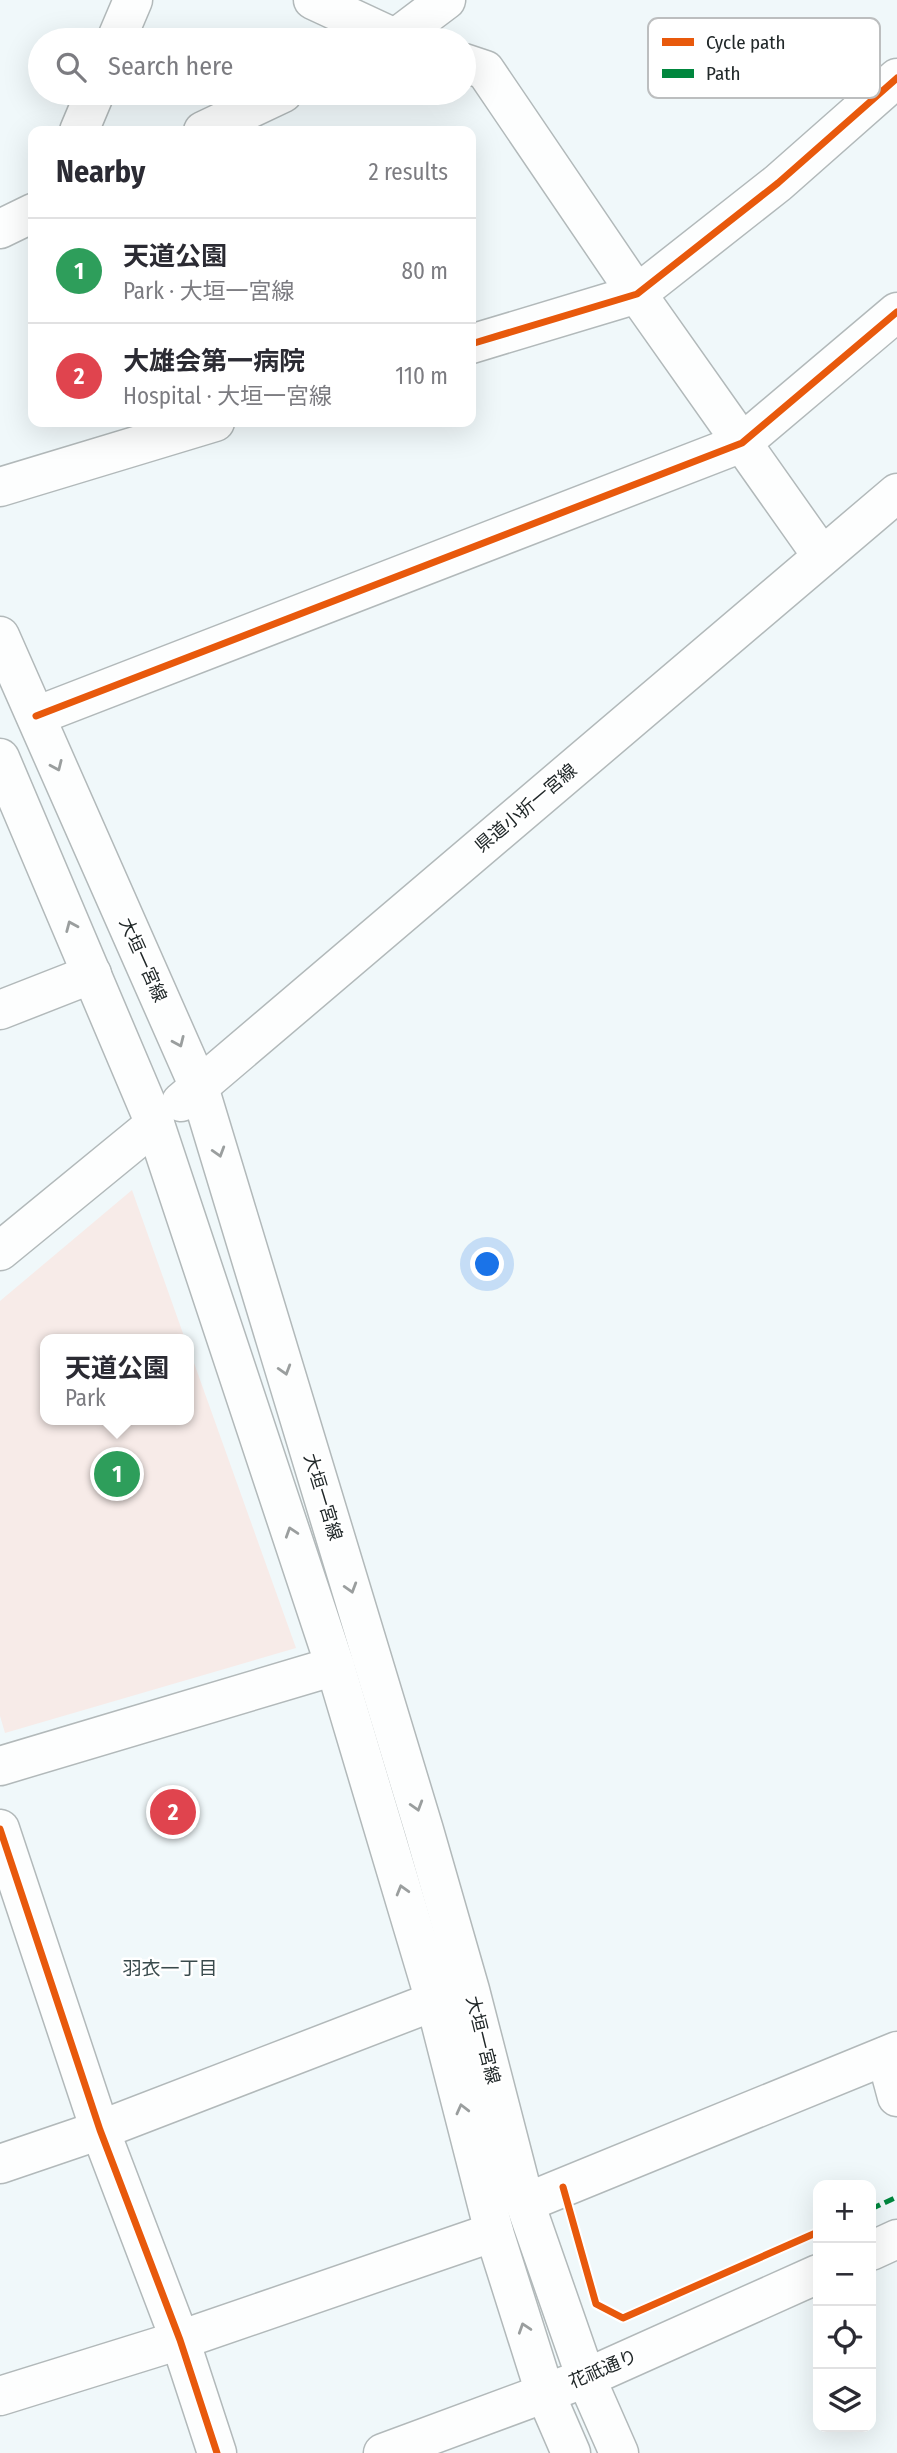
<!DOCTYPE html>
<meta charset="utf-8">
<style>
body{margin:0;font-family:"Fira Sans Condensed","Noto Sans JP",sans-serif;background:#f7f7f7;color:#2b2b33}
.controls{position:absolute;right:21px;bottom:21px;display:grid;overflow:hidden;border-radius:14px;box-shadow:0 7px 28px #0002}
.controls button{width:63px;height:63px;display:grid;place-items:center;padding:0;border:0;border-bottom:2px solid #e1e1e2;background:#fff;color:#2b2b33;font:35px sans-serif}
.you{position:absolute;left:488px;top:1265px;width:24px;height:24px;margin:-18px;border:5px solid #fff;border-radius:50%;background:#1a73e8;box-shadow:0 0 0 10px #1a73e833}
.badge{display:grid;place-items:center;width:46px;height:46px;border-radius:50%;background:#697172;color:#fff;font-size:23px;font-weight:700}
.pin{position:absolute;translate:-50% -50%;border:4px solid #fff;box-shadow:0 2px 7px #0006}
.popup{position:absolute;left:40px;top:1334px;width:154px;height:91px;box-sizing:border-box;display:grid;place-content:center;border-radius:14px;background:#fff;filter:drop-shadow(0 2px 5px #0005);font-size:23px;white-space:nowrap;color:#7c7c81}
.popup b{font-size:26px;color:#2b2b33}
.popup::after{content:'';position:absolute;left:50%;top:100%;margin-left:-14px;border:14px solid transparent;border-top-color:#fff}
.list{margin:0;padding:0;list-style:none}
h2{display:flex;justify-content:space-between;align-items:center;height:91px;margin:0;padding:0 28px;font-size:30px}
h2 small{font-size:23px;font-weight:400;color:#7c7c81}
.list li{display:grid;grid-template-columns:46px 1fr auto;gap:21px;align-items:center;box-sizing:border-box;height:105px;padding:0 28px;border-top:2px solid #e1e1e2}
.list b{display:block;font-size:26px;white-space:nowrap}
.list p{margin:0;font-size:23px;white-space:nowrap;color:#7c7c81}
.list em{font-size:23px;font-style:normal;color:#7c7c81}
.icon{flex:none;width:38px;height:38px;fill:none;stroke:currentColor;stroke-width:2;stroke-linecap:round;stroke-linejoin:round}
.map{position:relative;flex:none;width:897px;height:2453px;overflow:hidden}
.search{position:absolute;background:#fff;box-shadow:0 7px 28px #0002;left:28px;top:28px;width:448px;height:77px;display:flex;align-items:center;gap:18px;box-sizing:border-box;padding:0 24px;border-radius:38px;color:#7c7c81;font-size:26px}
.panel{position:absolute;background:#fff;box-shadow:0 7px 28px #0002;left:28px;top:126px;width:448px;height:301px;border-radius:14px}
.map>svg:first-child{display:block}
</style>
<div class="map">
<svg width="897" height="2453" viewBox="0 0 897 2453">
<rect width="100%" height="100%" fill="#f0f8fa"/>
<path fill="#f7ebe8" d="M132 1190 185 1339H45V1420H189V1349L296 1648 5 1733 0 1716V1301Z"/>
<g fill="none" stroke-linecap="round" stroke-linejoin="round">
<g stroke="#b2b9ba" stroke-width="41">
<g id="minor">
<path d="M313 0 399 40"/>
<path d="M116 40 133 0"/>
<path d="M393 40 446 0"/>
<path d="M464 63 485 70 637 294 822 556"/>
<path d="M79 131 95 93"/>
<path d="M203 131 283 93"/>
<path d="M0 229 33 213"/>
<path d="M471 344 637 294 778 183 897 78"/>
<path d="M0 487 215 422"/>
<path d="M36 716 742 443 897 312"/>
<path d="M0 1010 92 974"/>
<path d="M0 1251 155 1124"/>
<path d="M0 1766 335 1666"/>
<path d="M0 1829 100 2130 180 2340 217 2453"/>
<path d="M886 2056 897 2097"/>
<path d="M0 2164 100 2130 435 2001"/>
<path d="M525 2203 897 2051"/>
<path d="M586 2378 619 2453"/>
<path d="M545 2393 571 2453"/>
<path d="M0 2396 180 2340 494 2232"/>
</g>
</g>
<g stroke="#b2b9ba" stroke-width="41">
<g id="major">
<path d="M0 636 199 1087 424 1830 470 1990 525 2203 586 2378"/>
<path d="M0 758 155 1124 335 1666 435 2001 494 2232 545 2393"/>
<path d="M181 1102 897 493"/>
</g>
</g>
<g stroke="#b2b9ba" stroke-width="41">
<g id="highway">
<path d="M871 2251 897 2239"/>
<path d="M383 2453 586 2378 818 2274"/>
</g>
</g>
<use href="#minor" stroke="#fdfefe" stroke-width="38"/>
<use href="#major" stroke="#fdfefe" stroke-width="38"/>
<use href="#highway" stroke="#fdfefe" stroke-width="38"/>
<path stroke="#00873e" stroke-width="5" stroke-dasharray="10 5" stroke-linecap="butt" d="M871 2209 897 2197"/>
<g stroke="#fff" stroke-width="11">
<g id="cycleway">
<path d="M471 344 637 294 778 183 897 78"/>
<path d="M36 716 742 443 897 312"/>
<path d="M0 1829 100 2130 180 2340 217 2453"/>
<path d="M563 2187 596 2304 623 2318 818 2232"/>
</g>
</g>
<use href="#cycleway" stroke="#e8590c" stroke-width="7"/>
</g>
<defs><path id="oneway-chevron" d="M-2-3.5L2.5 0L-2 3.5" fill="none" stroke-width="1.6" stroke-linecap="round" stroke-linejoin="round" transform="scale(1.75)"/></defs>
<g stroke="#9a9e9e">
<use href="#oneway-chevron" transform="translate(57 766) rotate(66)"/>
<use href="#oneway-chevron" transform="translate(71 926) rotate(-113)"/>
<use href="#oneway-chevron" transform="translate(179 1042) rotate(66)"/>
<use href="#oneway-chevron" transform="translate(219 1152) rotate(73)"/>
<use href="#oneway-chevron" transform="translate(285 1370) rotate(73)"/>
<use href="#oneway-chevron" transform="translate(291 1532) rotate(-108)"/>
<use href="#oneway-chevron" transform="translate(351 1588) rotate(73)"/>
<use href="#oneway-chevron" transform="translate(417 1806) rotate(73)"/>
<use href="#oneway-chevron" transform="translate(402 1890) rotate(-106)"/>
<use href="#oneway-chevron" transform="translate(462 2109) rotate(-104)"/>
<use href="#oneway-chevron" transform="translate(524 2328) rotate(-108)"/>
</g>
<g text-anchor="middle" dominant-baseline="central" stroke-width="5" stroke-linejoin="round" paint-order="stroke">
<g font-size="18" fill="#212829" stroke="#fff">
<text transform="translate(526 808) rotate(-40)">県道小折一宮線</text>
<text transform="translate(143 960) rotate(66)">大垣一宮線</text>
<text transform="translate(323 1497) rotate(73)">大垣一宮線</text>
<text transform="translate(483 2040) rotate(76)">大垣一宮線</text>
<text transform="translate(603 2369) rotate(-23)">花祇通り</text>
</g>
<g font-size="19" fill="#394a4c" stroke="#fff">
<text x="170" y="1968">羽衣一丁目</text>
</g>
</g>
<rect x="648" y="18" width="232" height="80" rx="10" fill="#fff" stroke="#bcbebf" stroke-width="2"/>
<rect x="662" y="38" width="32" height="8" fill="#e8590c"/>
<rect x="662" y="69" width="32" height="9" fill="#00873e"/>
<g font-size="19" fill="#212829">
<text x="706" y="49">Cycle path</text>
<text x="706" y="80">Path</text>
</g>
</svg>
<div class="controls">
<button>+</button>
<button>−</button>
<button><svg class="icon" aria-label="locate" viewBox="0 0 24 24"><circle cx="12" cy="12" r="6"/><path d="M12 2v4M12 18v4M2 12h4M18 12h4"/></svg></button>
<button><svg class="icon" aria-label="layers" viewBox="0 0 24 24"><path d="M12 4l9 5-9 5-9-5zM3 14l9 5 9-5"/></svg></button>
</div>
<div class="you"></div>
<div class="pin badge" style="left:117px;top:1474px;background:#2e9e5b">1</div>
<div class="popup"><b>天道公園</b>Park</div>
<div class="pin badge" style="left:173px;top:1812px;background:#e0444e">2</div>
<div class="search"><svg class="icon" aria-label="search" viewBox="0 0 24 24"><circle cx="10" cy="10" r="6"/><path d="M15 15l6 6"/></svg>Search here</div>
<section class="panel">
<h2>Nearby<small>2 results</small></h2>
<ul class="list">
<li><span class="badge" style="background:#2e9e5b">1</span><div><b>天道公園</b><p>Park · 大垣一宮線</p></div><em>80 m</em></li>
<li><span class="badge" style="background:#e0444e">2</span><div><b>大雄会第一病院</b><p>Hospital · 大垣一宮線</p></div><em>110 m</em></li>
</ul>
</section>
</div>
